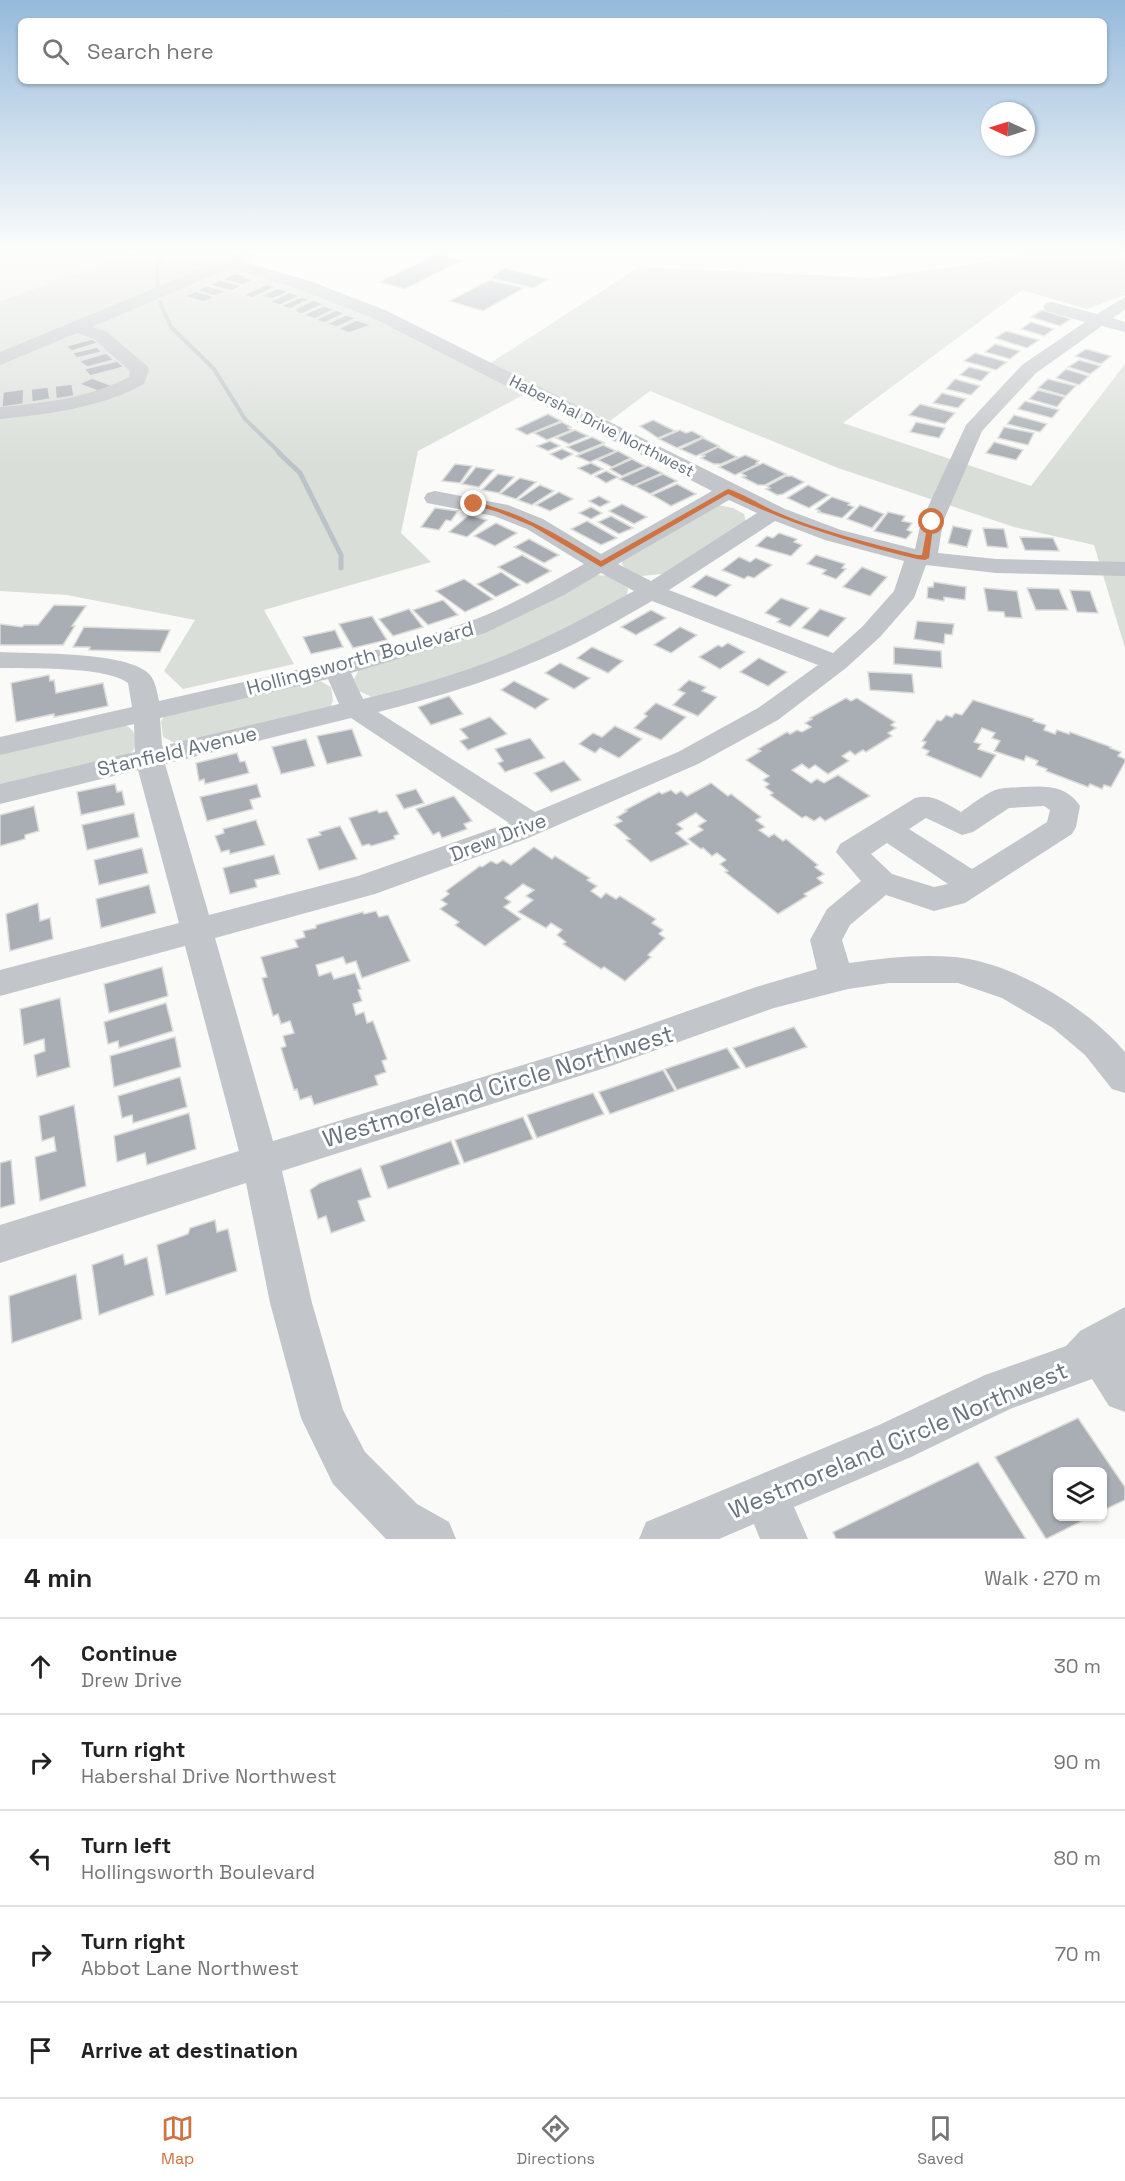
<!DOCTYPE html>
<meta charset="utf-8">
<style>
body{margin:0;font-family:"Space Grotesk",sans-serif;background:#f6f6f6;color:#222}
.controls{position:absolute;right:18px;bottom:18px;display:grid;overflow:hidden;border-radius:9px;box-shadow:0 2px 4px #0004}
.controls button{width:54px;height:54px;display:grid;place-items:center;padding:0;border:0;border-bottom:2px solid #e0e0e0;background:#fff;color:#222;font:30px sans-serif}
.compass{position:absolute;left:981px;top:102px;width:54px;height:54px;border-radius:50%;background:#fff;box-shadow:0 2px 4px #0004;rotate:274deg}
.stop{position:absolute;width:18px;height:18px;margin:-14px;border:4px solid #cf7343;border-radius:50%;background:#fff}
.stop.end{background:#cf7343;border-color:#fff;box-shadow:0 2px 6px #0008}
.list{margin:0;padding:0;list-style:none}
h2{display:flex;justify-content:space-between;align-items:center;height:78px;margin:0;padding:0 24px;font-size:26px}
h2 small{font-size:20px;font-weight:400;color:#767676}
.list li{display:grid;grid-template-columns:39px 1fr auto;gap:18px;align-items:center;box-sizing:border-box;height:96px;padding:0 24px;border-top:2px solid #e0e0e0}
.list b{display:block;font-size:22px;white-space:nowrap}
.list p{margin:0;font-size:20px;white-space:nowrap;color:#767676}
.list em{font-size:20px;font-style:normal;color:#767676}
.icon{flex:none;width:33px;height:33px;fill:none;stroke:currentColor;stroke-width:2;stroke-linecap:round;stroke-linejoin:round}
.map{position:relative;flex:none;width:1125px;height:1539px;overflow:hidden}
.search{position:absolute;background:#fff;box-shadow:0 2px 4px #0004;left:18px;right:18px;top:18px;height:66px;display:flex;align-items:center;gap:15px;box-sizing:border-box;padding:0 21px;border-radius:9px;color:#767676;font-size:22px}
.sheet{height:558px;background:#fff}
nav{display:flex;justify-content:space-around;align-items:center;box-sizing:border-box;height:84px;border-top:2px solid #e0e0e0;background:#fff;font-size:16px;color:#767676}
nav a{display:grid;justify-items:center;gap:3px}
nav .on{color:#cf7343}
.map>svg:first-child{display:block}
</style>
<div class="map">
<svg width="1125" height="1539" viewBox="0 0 1125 1539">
<rect width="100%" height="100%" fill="#fafaf8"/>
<path fill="#e8e9e8" d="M0 251H139L0 301Z"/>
<g fill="#d9ded8">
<path d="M139 251H263L231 265 323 292 489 364 639 267 874 278 1024 257 1019 251H1115L1125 256V295L1087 309 1022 290 843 423 1031 486 1125 364V648L1094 545 1014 527 838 468 650 391 610 421 538 387 418 451 401 533 431 562 264 610 294 664 183 689 164 671 195 620 67 595 0 591V301Z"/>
<path d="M718 505 733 508 744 514 746 522 662 574 641 576 625 568 622 564 623 558Z"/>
<path d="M597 575 610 576 628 588 627 596 546 639 456 675 372 697 359 691 354 679 359 670Z"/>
<path d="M318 680 331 687 333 700 331 706 188 742 175 743 163 737 161 721 166 714Z"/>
<path d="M124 725C135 728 141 743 131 753 128 756 121 758 117 759L0 787V750Z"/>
</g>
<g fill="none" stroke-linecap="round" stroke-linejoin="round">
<g stroke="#bbc3c8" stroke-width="4">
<path d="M158 292 157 266 164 251"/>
<path d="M160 302 171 327 214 369 245 419 281 454"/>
</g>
<path stroke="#bbc3c8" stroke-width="5" d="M279 453 300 473 341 555V568"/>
</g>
<g fill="#a8aeb4" stroke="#dcdcda" stroke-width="1.5">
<path d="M437 254 463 260 405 289 379 282Z"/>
<path d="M503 268 549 279 533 288 491 278Z"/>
<path d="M236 273 247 276 244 277 253 280 242 285 222 279Z"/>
<path d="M220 280 242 286 231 291 209 285Z"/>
<path d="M490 280 524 288 483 311 449 301Z"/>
<path d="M267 284 276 287 252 298 243 295Z"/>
<path d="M207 286 226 291H227L215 296 196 290Z"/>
<path d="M278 288 289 292 272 299 260 296Z"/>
<path d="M196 291 215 297 204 302 184 296Z"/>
<path d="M289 292 300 296 280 305 269 302Z"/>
<path d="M301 297 310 299 290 309 280 306Z"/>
<path d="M313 300 324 304 302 314 294 312 296 311 293 310Z"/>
<path d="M323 306 335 309 315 319 303 315Z"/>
<path d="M336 310 345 313 325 323 315 320Z"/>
<path d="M1042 310 1071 319 1060 326 1031 317Z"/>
<path d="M346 315 357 318 337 327 326 324Z"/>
<path d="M356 320 372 325 349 333 338 329Z"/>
<path d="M1031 322 1054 329 1044 336 1021 329Z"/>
<path d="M1006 331 1039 340 1027 348 995 338Z"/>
<path d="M92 339 98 343 72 351 66 346Z"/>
<path d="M995 344 1020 351 1010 359 985 352Z"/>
<path d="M97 347 102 352 77 358 72 353Z"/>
<path d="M1086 349 1111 356 1101 364 1075 356Z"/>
<path d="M106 353 114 360 87 367 79 361Z"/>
<path d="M975 353 1007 362 996 370 964 361Z"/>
<path d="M1079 360 1101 366 1090 374 1068 367Z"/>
<path d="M117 361 124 367 90 376 84 369Z"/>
<path d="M969 367 990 372 981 381 960 375Z"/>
<path d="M1066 369 1089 376 1079 385 1056 378Z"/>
<path d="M92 378 113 386 100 392 79 384Z"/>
<path d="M955 379 980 386 971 395 946 389Z"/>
<path d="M1048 379 1076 386 1066 396 1038 388Z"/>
<path d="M72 384 74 396 56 399 55 386Z"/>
<path d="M48 387 50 399 32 402 31 389Z"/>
<path d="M24 389 23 404 2 407 3 392Z"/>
<path d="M1038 390 1065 397 1057 407 1029 399Z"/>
<path d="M942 393 966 399 958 408 933 403Z"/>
<path d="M1025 401 1059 410 1052 418 1018 409Z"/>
<path d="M920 404 955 413 945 424 909 415Z"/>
<path d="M548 414 561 421 527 435 516 429Z"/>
<path d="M1014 415 1047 424 1040 432 1007 424Z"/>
<path d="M653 420 675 431 658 438 640 426Z"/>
<path d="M562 422 571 427 568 428 572 430 547 440 534 433Z"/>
<path d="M916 422 945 428 939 438 910 432Z"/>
<path d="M1004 427 1034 433 1028 445 998 438Z"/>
<path d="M575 430 588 436 569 444 556 438Z"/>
<path d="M680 430 686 433 692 431 703 437 677 448 659 439Z"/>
<path d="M592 437 604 443 579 453 567 447Z"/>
<path d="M703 438 719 446 696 456 680 449Z"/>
<path d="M550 441 560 446 548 451 537 446Z"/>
<path d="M994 442 1023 450 1016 460 986 453Z"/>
<path d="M603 445 616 451 590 462 576 456Z"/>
<path d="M718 447 737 457 721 464H714L701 458 705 456 702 455Z"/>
<path d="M562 449 573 454 561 460 550 454Z"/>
<path d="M618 451 631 458 612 467 598 460Z"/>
<path d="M745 455 759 461 756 463 758 464 735 475 719 467Z"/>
<path d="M632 459 645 466 622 476 610 469Z"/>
<path d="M591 463 603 469 591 475 578 468Z"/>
<path d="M763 463 786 474 765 485H758L742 477 746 476 741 473Z"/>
<path d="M455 464 472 466 460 483 442 481Z"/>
<path d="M648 466 662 473 633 486 619 479Z"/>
<path d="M476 467 494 470 479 487 462 484Z"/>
<path d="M606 471 618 477 606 483 595 476Z"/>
<path d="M498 474 514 477 499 493 482 490Z"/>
<path d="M663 474 677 481 650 494 635 486Z"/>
<path d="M786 476H792L804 482 783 494 777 495 766 489 770 488 767 486Z"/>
<path d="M520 478 536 482 516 499 500 494Z"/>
<path d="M677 484 696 494 671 506 652 495Z"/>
<path d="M540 485 554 491 532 505 518 500Z"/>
<path d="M808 485 829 495 809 508 787 498Z"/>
<path d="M559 492 573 499 550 511 536 505Z"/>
<path d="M599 496 610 502 600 507 589 501Z"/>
<path d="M832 497 850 503 848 505 854 507 842 518 818 512 820 511 816 509Z"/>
<path d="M622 504 647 517 634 524 609 511Z"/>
<path d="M860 505 884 514 872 528 847 519Z"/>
<path d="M591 507 602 513 591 519 579 513Z"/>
<path d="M435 508 458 511 451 521 446 520 439 530 421 527Z"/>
<path d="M888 512 905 516 902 521 912 523 907 530 912 532 906 539 874 531Z"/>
<path d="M469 515 487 520 467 537 449 532Z"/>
<path d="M611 516 633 528 619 534 598 522Z"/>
<path d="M587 521 617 538 601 545 571 529Z"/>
<path d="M496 523 517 533 495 546 474 536Z"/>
<path d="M953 526 972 530 967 547 948 543Z"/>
<path d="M983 528 1004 529 1008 548 987 546Z"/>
<path d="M779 533 797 539 794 542 802 545 791 556 756 546 767 536 773 538Z"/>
<path d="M1020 537 1053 538 1059 551 1025 550Z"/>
<path d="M529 539 559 555 544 563 514 547Z"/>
<path d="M522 555 551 571 527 584 498 567Z"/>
<path d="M816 555 845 564 842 568 846 569 836 579 822 574 826 570 807 564Z"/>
<path d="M739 557 750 562 756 558 772 565 754 578 748 576 744 579 722 570Z"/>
<path d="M862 567 887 577 870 596 843 587Z"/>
<path d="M501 572 520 585 496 597 477 584Z"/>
<path d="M706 575 731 585 716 597 691 587Z"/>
<path d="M464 579 493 599 465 612 436 591Z"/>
<path d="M934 582 966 587 965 600 944 597V601L927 598 928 587H933Z"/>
<path d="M984 588 1017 591 1022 618 1005 617 1004 612 988 611Z"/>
<path d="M1027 588 1059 589 1068 610H1036Z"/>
<path d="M1070 590 1090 591 1098 613 1077 612Z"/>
<path d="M781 598 809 608 790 627 777 622 780 619 765 613Z"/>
<path d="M443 600 458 615 428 625 413 610Z"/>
<path d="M54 605 86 606 72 626H75L63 645H0V624L22 627 24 625H38Z"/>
<path d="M409 609 423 627 393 636 379 619Z"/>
<path d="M820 609 846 618 828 637 802 628Z"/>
<path d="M651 610 666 618 636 635 621 627Z"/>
<path d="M372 616 387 640 353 648 339 624Z"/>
<path d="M917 621 954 624 952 635 945 634 944 644 914 639Z"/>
<path d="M84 627 170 630 160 652 89 650 90 647H73Z"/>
<path d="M680 627 697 635 671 653 654 645Z"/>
<path d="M335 630 343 647 311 654 303 637Z"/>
<path d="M728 643 745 652 720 669 699 657 718 645 722 647Z"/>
<path d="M592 647 623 661 608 673 577 658Z"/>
<path d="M894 647 941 651 942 668 894 664Z"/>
<path d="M759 658 787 672 768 686 740 672Z"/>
<path d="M560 663 590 678 574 689 545 673Z"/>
<path d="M868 672 912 674 914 693 870 690Z"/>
<path d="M49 675 50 681 54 680 56 693 103 683 108 706 54 717V714L16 722 11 683Z"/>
<path d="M689 680 706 687 702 691 717 697 698 716 673 705 685 693 678 690Z"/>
<path d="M514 681 549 699 535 709 501 690Z"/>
<path d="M449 696 463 714 431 725 418 707Z"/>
<path d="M846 698 851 701 857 698 895 722 891 725 896 728 888 733 892 736 866 752 863 750 855 755 850 751 842 756 849 761 828 774 815 765 809 769 802 764 792 770 811 783 817 779 824 783 838 775 870 796 825 821 820 817 814 821 806 816 802 818 770 795 773 793 765 787 769 784 763 780 769 776 746 760 761 751 758 749 787 732 790 734 797 730 802 732 811 727 805 723 812 719 810 718Z"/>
<path d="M973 700 1034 719 1033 721 1046 725 1044 730 1055 734 1057 730 1069 734 1070 732 1111 747 1110 748 1121 752 1118 756 1125 759V762L1111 787 1104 785 1102 789 1090 784 1088 787 1046 771 1047 769 1036 765 1038 761 1026 756 1024 761 994 751 1000 741 992 738 995 733 982 728 974 742 981 744 978 749 996 755 981 778 926 755 929 751 922 748 926 742 922 741 937 720 941 721 946 715 952 717 955 713 962 715Z"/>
<path d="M656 703 686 717 661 740 634 728 647 716 644 714Z"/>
<path d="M490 717 507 734 468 750 460 741 468 738 460 729Z"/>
<path d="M615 726 642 739 619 758 600 748 595 753 579 744 593 733 602 737Z"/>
<path d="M352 729 362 756 327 764 317 736Z"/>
<path d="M530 738 545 758 505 772 498 763 503 761 495 749Z"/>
<path d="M306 739 315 766 281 774 272 747Z"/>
<path d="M237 753 240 762 245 761 249 773 205 784 204 779 199 781 196 763Z"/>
<path d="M564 761 581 780 551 792 534 773Z"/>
<path d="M711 783 728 796 731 794 761 817 756 820 765 827 759 830 769 837 774 834 783 841 786 839 818 865 815 867 824 874 817 878 823 883 804 894 807 896 778 914 725 872 728 871 720 864 726 860 717 853 712 856 703 848 701 849 688 839 703 830 698 826 706 821 696 813 677 824 683 829 676 833 689 844 651 862 626 840 630 839 614 825 622 821 617 817 627 811 625 810 659 792 662 794 671 790 676 794 681 791 687 796Z"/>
<path d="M115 784 117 792 122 791 125 805 81 815 77 792Z"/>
<path d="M257 784 261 797 250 800 253 809 207 821 200 797Z"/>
<path d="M416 789 424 803 404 809 396 795Z"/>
<path d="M454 796 472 821 464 824 467 829 442 838 439 832 433 835 416 809Z"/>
<path d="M34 806 39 831 25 835V839L0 846V815Z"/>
<path d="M377 810 379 813 387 811 399 834 394 836 395 839 371 846 369 844 362 846 349 818Z"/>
<path d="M134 813 139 837 87 850 82 825Z"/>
<path d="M256 820 265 845 230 854 229 850 221 852 215 836 224 833 223 829Z"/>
<path d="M340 826 357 859 319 870 307 839 321 835 319 832Z"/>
<path d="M534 847 552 859 555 856 590 878 587 880 597 886 591 891 601 898 606 893 616 899 620 896 656 919 652 923 663 930 659 934 665 938 648 955 651 957 625 981 604 967 601 969 563 944 566 942 557 935 562 930 551 923 546 928 518 912 533 900 526 896 534 890 523 884 505 898 511 902 504 907 521 919 485 946 455 925 459 922 440 909 447 904 441 900 449 894 446 891 480 866 482 867 491 861 497 864 503 860 511 865Z"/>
<path d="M142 848 148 873 99 885 94 860Z"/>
<path d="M274 855 280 874 255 880 257 887 230 894 223 868Z"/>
<path d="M149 885 156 913 101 928 96 899Z"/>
<path d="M38 903 40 921 50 918 53 939 10 951 6 914Z"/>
<path d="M376 911 379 917 388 915 410 961 362 978 356 961 346 964 343 957 316 965 319 976 331 972 334 979 355 973 361 989 358 990 362 1001 353 1004 356 1015 364 1012 367 1023 373 1021 387 1059 382 1061 386 1072 375 1076 378 1085 314 1105 311 1096 300 1100 297 1089 294 1090 281 1048 286 1046 283 1036 294 1033 290 1021 281 1024 278 1014 273 1016 262 978 267 977 261 957 298 947 295 940 305 937 303 931 316 928V925L363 912 364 914Z"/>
<path d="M162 967 168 996 109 1013 104 984Z"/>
<path d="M60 998 70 1067 37 1077 34 1055 45 1051 44 1039 24 1045 20 1009Z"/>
<path d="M166 1003 173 1031 119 1048 118 1041 108 1044 104 1022Z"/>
<path d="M794 1027 807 1047 746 1068 733 1048Z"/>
<path d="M175 1037 181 1067 114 1087 110 1056Z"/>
<path d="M727 1048 740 1068 677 1090 665 1069Z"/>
<path d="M663 1070 675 1091 610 1114 599 1092Z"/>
<path d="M180 1077 187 1107 133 1123 132 1115 122 1118 118 1096Z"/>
<path d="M593 1093 604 1114 537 1138 527 1115Z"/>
<path d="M74 1105 86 1186 40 1201 35 1157 56 1151 54 1137 42 1141 39 1116Z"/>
<path d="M189 1113 196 1149 147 1165 145 1153 117 1162 114 1136Z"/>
<path d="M523 1117 533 1139 464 1163 455 1140Z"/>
<path d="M451 1141 460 1164 388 1189 380 1166Z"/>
<path d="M11 1160 15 1204 0 1208V1163Z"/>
<path d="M361 1168 371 1197 358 1201 365 1221 331 1233 326 1216 318 1219 310 1190 320 1183Z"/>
<path d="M215 1220 217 1232 228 1229 237 1271 166 1295 157 1245 188 1234 190 1228Z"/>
<path d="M123 1254 125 1265 147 1257 154 1295 99 1315 92 1265Z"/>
<path d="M76 1274 82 1319 12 1343 9 1296Z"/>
<path d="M1078 1418 1125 1487V1500L1102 1511V1472H1058V1516H1092L1046 1539 995 1457Z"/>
<path d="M978 1462 1026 1539H836L833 1532Z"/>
</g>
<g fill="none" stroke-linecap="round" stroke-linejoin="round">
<g fill="#c2c5c9" fill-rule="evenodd">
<path d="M250 251 256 255 244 262 310 281 385 310 785 509 841 530 915 549 921 522 966 425 1022 365 1085 322 1046 311 1043 307 1046 303 1052 302 1097 314 1125 297V310L1113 318 1125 322V332L1102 326 1036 373 982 431 943 522 938 553 996 559 1125 562V576L996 573 926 565 914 598 880 637 846 668 778 720 698 764 526 839 375 894 215 938 273 1141 611 1038 756 987 817 969 810 940 827 909 861 881 836 852 840 844 915 798C932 793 945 803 961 812 971 805 982 796 993 791 1001 787 1012 788 1021 787 1043 786 1066 784 1080 806L1076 827 1072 834 965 903 934 911 886 895 850 925 842 940 849 963C883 958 920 954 955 957 1014 963 1087 1007 1125 1052V1093L1112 1089 1085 1055 1053 1028 1002 998 958 983H889L848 989 774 1008 611 1066 282 1171 312 1303 343 1410 365 1452 417 1504 449 1522 456 1539H386L333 1484 301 1418 270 1303 246 1183 0 1263V1225L239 1151 185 946 0 996V970L179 923 138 770 0 804V784L135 752 134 724 0 755V737L132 707 128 683C106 666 30 669 0 668V652C32 654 130 651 150 675 156 682 157 693 159 701 261 678 365 657 465 623 504 610 548 584 584 564L527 529 494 516 427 503 424 498 427 493 435 491 508 505 543 519 601 554 712 491 373 318 298 289 230 268 92 327 106 331 147 366 149 370 144 384C99 408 50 414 0 419V407C45 403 88 398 129 377L130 371 94 339 77 333 0 365V352L242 252ZM729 500 757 513 651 581 618 564ZM775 521 825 540 904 561 894 591 862 627 833 653 669 590ZM601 573 634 591C591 614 549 638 503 656 458 675 411 687 363 699L351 673 485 633 564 595ZM652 601 818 665 758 708 678 752 535 812 378 712C446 695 513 674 576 643 602 630 627 615 652 601ZM328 679 339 704 162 746 160 718ZM351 718 509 823 358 876 209 915 165 764ZM1044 806 1050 810 1047 822 972 869 909 829 926 818 962 835 973 832 1009 808ZM887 843 948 884 934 887 892 874 871 854Z"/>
<path d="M1125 1307V1412L1109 1406 1092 1379 1010 1409 911 1457 794 1507 808 1539H760L754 1524 719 1539H639L646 1522 879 1425 985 1375 1066 1346 1080 1331Z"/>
</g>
</g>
<linearGradient id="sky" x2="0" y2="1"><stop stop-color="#96badb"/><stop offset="0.54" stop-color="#fdfdfc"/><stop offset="1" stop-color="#fdfdfc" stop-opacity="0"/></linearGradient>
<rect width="1125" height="466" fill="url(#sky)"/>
<path fill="#cf7343" d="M728 489C744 494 759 504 774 511 820 531 869 543 917 555H922L928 522 934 520 929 558 925 560 917 559C851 543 789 524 728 494L601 567 532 526 498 512 470 504 474 502C522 512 559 536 601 561Z"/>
<g text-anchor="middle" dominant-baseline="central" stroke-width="6" stroke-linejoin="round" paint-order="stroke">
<g font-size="16" fill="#68737f" stroke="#fff">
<text transform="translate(602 426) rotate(27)">Habershal Drive Northwest</text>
</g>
<g font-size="20" fill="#68737f" stroke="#fff">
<text transform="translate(360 658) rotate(-15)">Hollingsworth Boulevard</text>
<text transform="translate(177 751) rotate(-13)">Stanfield Avenue</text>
<text transform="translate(498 837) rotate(-21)">Drew Drive</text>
</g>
<g font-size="24" fill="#68737f" stroke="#fff">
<text transform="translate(498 1086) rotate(-17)">Westmoreland Circle Northwest</text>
<text transform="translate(898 1440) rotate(-23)">Westmoreland Circle Northwest</text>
</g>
</g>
</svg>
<div class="controls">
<button><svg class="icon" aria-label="layers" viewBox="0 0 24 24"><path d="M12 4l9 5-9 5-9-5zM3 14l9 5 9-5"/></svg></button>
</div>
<svg class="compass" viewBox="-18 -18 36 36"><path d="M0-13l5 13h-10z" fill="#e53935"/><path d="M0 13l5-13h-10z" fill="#767676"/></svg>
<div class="stop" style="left:932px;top:522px"></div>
<div class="stop end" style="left:474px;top:504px"></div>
<div class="search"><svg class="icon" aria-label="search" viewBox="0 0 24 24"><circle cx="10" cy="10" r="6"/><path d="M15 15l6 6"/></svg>Search here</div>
</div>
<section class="sheet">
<h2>4 min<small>Walk · 270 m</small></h2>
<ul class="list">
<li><svg class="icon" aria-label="ahead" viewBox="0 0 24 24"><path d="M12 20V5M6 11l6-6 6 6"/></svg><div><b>Continue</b><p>Drew Drive</p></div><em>30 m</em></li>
<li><svg class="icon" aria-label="right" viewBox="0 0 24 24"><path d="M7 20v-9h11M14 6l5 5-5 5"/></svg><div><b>Turn right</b><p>Habershal Drive Northwest</p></div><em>90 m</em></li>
<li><svg class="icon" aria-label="left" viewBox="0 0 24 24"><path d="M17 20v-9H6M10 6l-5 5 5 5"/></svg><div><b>Turn left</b><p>Hollingsworth Boulevard</p></div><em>80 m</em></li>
<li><svg class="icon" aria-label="right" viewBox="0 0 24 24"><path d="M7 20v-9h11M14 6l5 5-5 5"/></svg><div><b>Turn right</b><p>Abbot Lane Northwest</p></div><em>70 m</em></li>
<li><svg class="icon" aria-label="arrive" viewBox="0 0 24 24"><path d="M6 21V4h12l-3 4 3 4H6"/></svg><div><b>Arrive at destination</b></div></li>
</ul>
</section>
<nav>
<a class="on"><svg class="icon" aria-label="map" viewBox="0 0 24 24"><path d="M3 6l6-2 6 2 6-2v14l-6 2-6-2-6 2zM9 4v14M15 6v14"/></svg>Map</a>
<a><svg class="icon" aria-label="directions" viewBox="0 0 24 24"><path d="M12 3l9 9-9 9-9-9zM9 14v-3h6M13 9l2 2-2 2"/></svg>Directions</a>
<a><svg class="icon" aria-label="saved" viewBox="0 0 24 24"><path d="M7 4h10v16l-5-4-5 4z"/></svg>Saved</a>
</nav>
